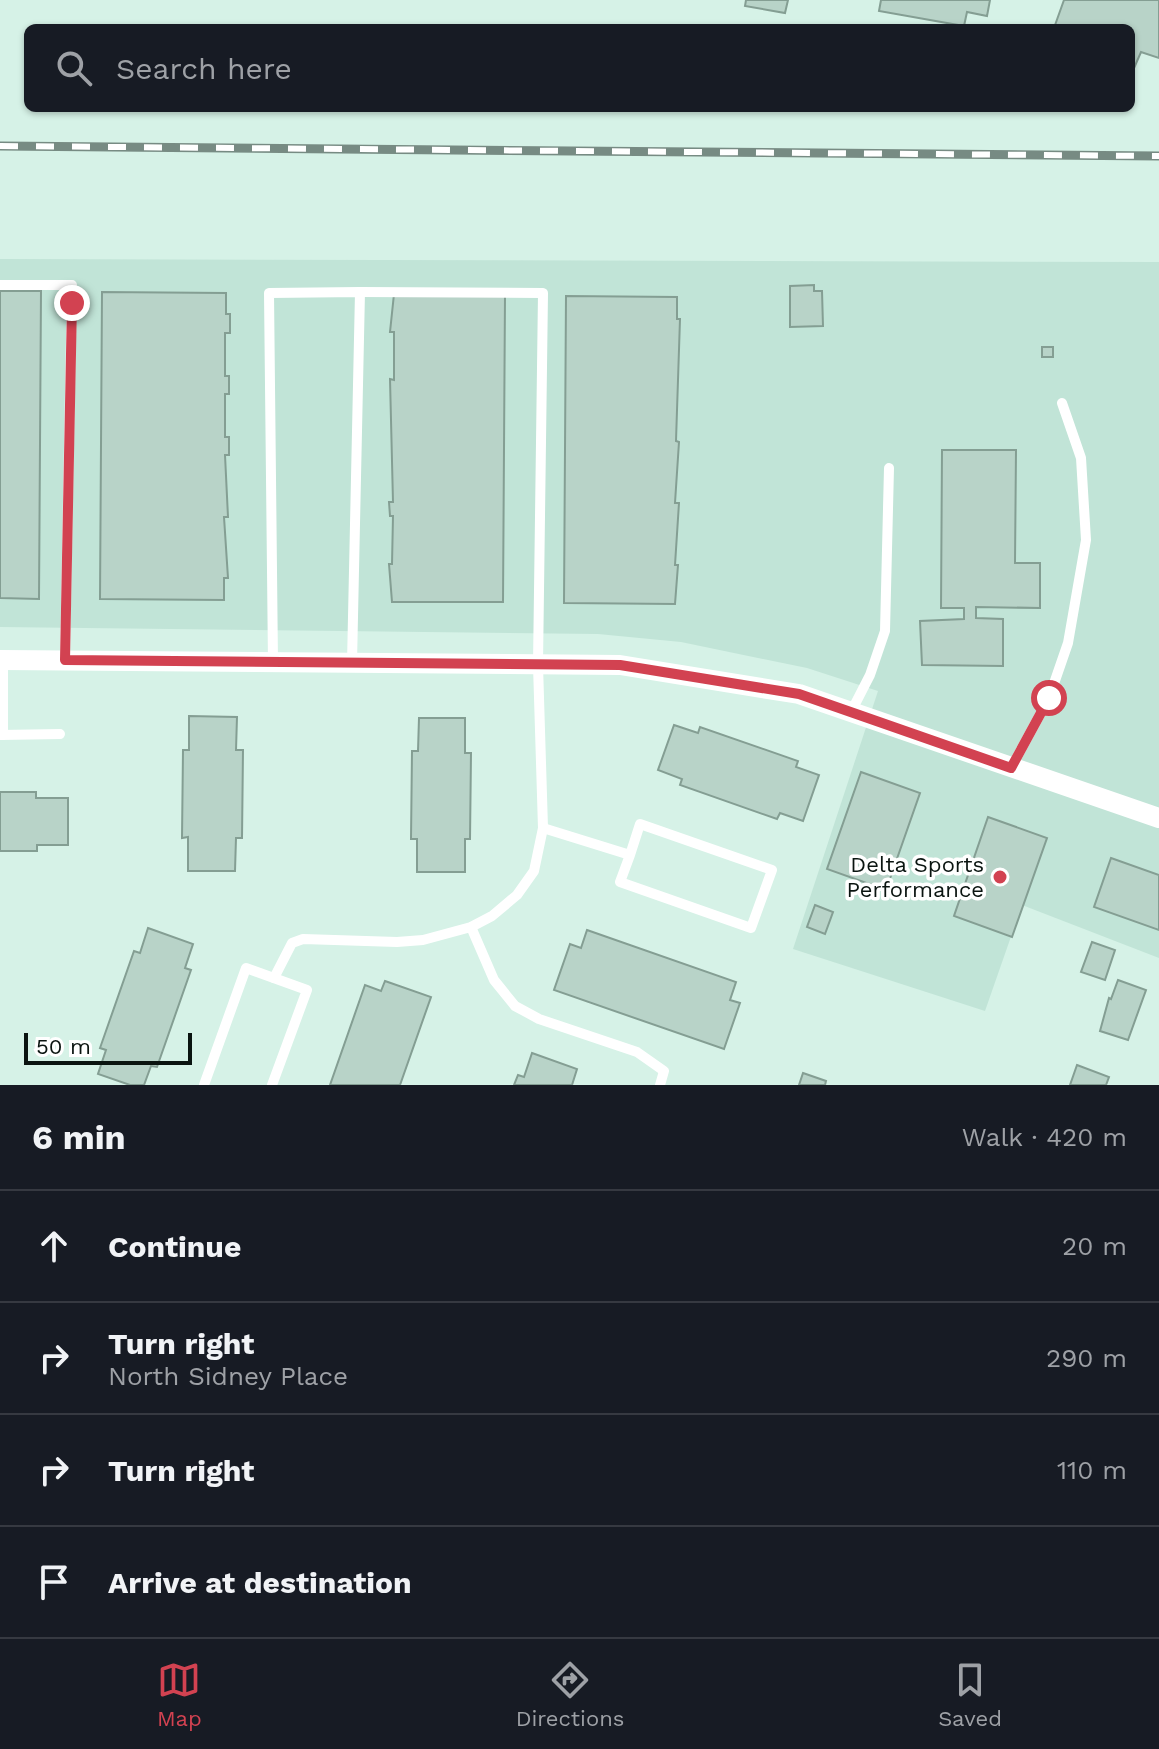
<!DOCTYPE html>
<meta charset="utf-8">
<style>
body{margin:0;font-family:"Work Sans",sans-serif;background:#242831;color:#f1f3f6}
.scale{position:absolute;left:24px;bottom:20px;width:168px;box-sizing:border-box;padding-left:8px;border:4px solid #0a1410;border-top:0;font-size:22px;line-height:28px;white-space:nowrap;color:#0a1410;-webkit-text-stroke:6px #fff;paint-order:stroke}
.stop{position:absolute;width:24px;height:24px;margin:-18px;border:6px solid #d24251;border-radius:50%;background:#fff}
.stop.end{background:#d24251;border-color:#fff;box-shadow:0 2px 8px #0008}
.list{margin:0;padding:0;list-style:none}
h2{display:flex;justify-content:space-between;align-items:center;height:104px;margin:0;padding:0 32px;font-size:34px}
h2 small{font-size:26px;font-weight:400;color:#9ea1a6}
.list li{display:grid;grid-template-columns:52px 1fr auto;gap:24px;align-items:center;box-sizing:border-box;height:112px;padding:0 32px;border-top:2px solid #363941}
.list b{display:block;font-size:30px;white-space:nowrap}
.list p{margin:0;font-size:26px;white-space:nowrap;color:#9ea1a6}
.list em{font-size:26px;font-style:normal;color:#9ea1a6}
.icon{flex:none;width:44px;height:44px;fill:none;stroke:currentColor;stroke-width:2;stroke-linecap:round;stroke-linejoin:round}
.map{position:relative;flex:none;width:1159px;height:1085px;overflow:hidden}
.search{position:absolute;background:#171b24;box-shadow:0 2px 6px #0004;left:24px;right:24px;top:24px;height:88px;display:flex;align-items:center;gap:20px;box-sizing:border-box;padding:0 28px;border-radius:12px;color:#9ea1a6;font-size:30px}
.sheet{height:552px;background:#171b24}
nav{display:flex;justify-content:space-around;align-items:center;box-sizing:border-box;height:112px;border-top:2px solid #363941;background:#171b24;font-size:22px;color:#9ea1a6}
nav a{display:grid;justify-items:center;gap:4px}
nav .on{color:#d24251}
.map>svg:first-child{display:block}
</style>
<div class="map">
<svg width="1159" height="1085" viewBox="0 0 1159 1085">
<rect width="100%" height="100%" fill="#d6f2e7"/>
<path fill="#c1e4d7" d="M0 259 1159 262V958L1022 905 985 1011 793 949 878 691 807 668 681 642 598 634 0 627Z"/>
<g fill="#b8d3c8" stroke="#849e93" stroke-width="2">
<path d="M746 0H788L785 13 745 6Z"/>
<path d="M881 0H990L987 16 967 12 964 26 879 11Z"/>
<path d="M1064 0H1159V58L1141 52 1131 75V28H1054Z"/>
<path d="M814 285V291H822L823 326 790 327V286Z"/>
<path d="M0 291H41L39 599 0 598Z"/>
<path d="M102 292 226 293V314H230V333H225V376H229V394H225V437H229V455H225L228 517H224L228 578H224V600L100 599Z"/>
<path d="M394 294 505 295 503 602H392L389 564H392L393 516H390L389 502H393L390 379 394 380V332H390Z"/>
<path d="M566 296 677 297V319H680L676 441 679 442 675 503H679L675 565H678L675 604 564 603Z"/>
<rect x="1042" y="347" width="11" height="10"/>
<path d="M942 450H1016L1015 563H1040V608L976 607V618L1003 619V666L922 665 920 621 964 619V608H941Z"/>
<path d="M189 716 237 717 236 750H243L242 838H236L235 871H188V837L182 838 183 750H189Z"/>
<path d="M419 718H465V753H471L470 839H465V872H417V839H411L412 751H418Z"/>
<path d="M674 725 698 733 700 727 798 761 796 767 819 775 803 821 780 813 777 819 680 785 682 779 658 770Z"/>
<path d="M861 772 920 793 886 890 827 869Z"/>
<path d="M0 792H36V798H68V845H37V851H0Z"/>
<path d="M988 817 1047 838 1012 937 954 916Z"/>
<path d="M1111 858 1159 875V930L1094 907Z"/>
<path d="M815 905 833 912 825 934 807 927Z"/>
<path d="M148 928 193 944 185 968 191 970 157 1067 151 1066 144 1085H130L98 1074 106 1050 100 1048 134 951 140 953Z"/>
<path d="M587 930 736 982 730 1000 740 1003 724 1049 554 990 570 944 581 948Z"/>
<path d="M1092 942 1115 950 1105 980 1081 972Z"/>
<path d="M1118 980 1146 990 1128 1040 1100 1031 1109 998 1111 999Z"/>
<path d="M385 981 431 997 400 1085H330L365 985 381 991Z"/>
<path d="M532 1053 577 1069 572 1085H514L518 1075 524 1077Z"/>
<path d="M1077 1065 1109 1077 1106 1085H1070Z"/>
<path d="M803 1073 826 1081 825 1085H799Z"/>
</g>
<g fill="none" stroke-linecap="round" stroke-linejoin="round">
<g stroke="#fff" stroke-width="10">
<path d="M0 285H72L65 660"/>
<path d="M3 660V735"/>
<path d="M273 663 269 293 360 292 352 663"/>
<path d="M851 712 870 675 885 631 889 468"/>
<path d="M0 735 60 734"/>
<path d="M1011 768 1049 698 1068 643 1086 540 1081 458 1062 403"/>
<path d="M543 828 630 855 640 824 772 870 751 928 620 882 630 855"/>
<path d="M471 927 494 980 515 1006 539 1019 637 1052 664 1071 660 1085"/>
<path d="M274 978 292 943 303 939 397 942 423 940 471 927 492 916 517 895 534 871 543 828 538 665 543 293 360 292"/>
<path d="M204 1085 246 968 307 990 272 1085"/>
</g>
<path stroke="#fff" stroke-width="20" d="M0 660 620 665 799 694 1159 818"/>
<g stroke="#778b83" stroke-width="9">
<path id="rail" d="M0 146 1159 156"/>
</g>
<use href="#rail" stroke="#fff" stroke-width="6" stroke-dasharray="18" stroke-linecap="butt"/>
</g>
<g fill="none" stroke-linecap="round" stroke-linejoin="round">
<path stroke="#d24251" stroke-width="10" d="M72 303 65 660 620 665 799 694 1011 768 1049 698"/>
</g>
<circle fill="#d24251" stroke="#fff" stroke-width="3" cx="1000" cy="877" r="8"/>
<g text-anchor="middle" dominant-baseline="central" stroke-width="7" stroke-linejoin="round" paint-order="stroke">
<g font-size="22" fill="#0a1410" stroke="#fff" text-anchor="end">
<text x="984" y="864">Delta Sports<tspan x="984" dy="25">Performance</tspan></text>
</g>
</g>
</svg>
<div class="scale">50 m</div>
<div class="stop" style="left:1049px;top:698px"></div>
<div class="stop end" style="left:72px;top:303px"></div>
<div class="search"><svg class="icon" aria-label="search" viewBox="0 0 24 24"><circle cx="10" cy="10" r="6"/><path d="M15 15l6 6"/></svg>Search here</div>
</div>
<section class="sheet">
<h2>6 min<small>Walk · 420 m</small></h2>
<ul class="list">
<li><svg class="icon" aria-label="ahead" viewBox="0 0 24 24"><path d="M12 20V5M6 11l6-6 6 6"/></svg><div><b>Continue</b></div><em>20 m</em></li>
<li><svg class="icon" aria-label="right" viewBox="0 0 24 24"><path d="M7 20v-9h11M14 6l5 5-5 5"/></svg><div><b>Turn right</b><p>North Sidney Place</p></div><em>290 m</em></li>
<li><svg class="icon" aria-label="right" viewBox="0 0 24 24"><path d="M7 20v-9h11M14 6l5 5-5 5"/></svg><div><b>Turn right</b></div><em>110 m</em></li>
<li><svg class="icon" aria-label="arrive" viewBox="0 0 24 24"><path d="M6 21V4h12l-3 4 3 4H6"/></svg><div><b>Arrive at destination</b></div></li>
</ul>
</section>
<nav>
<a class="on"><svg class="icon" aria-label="map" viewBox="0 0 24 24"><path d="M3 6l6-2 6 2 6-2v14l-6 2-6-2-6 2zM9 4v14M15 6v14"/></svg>Map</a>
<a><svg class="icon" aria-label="directions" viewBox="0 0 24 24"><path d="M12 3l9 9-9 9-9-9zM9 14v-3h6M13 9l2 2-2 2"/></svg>Directions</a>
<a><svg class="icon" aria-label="saved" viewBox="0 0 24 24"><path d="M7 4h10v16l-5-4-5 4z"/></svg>Saved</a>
</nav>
